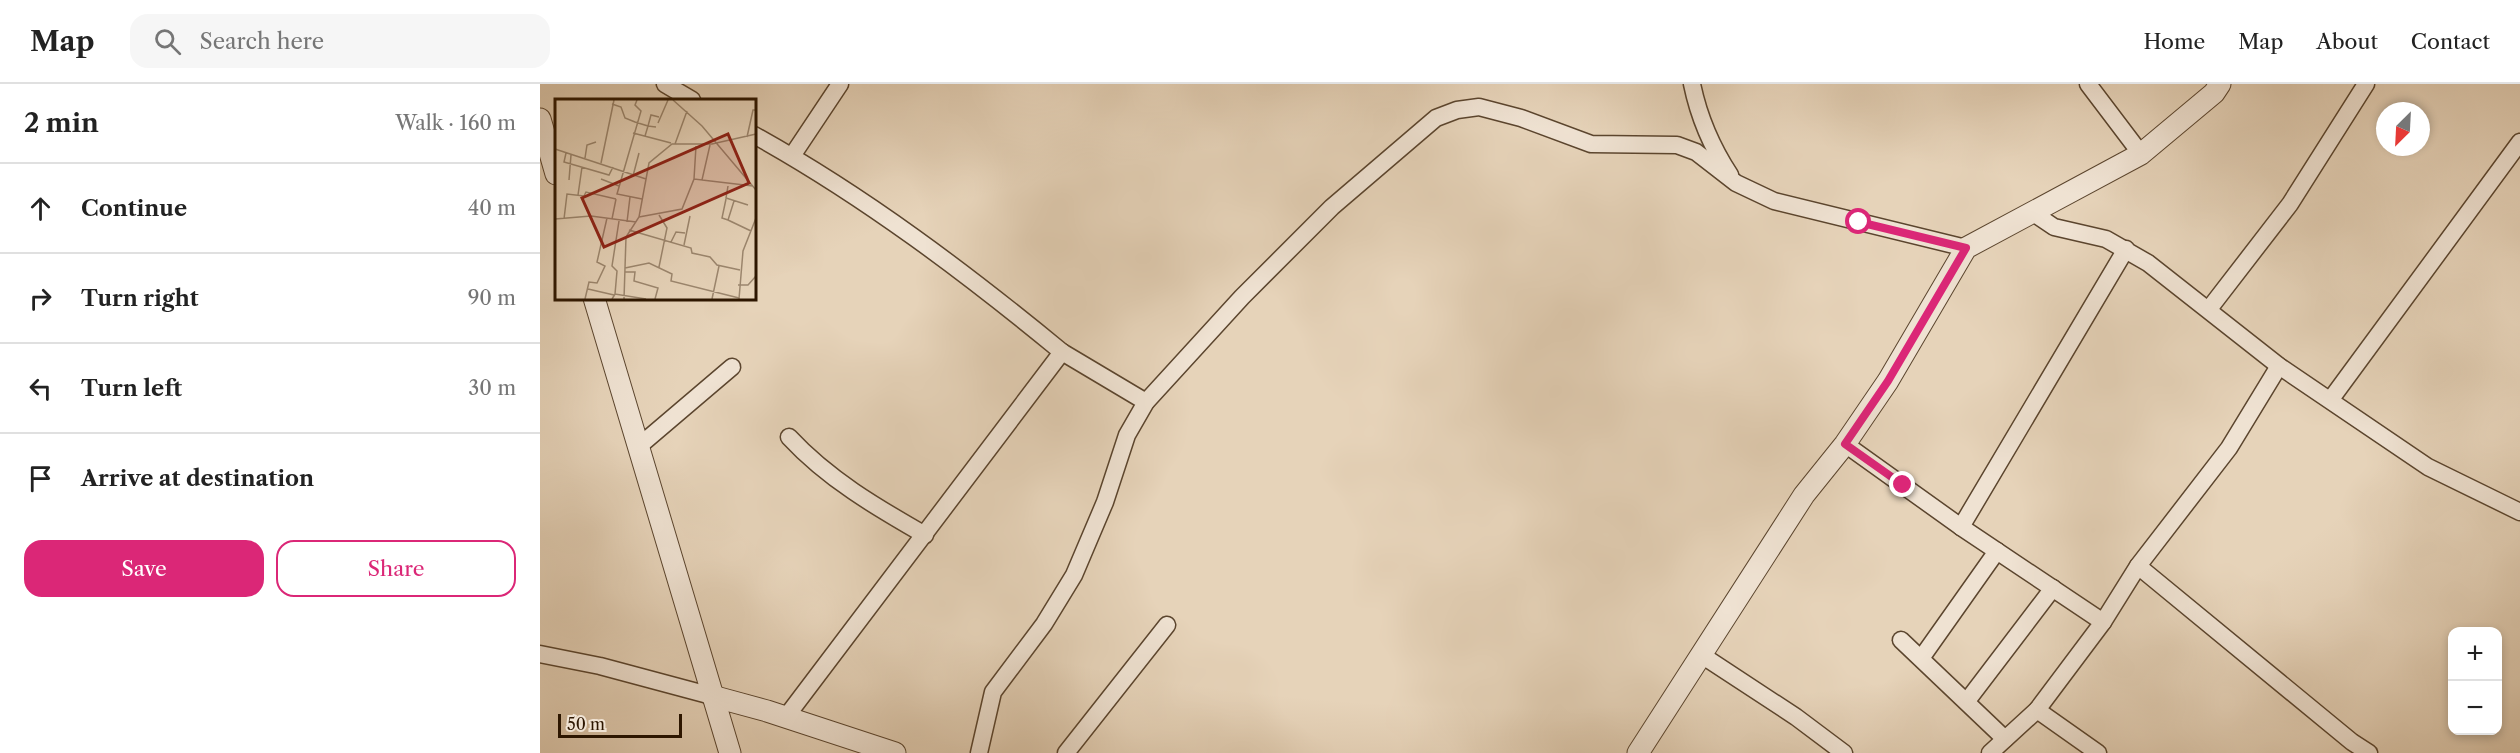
<!DOCTYPE html>
<meta charset="utf-8">
<style>
body{margin:0;font-family:"Libre Caslon Text",serif;background:#f6f6f6;color:#222}
.controls{position:absolute;right:18px;bottom:18px;display:grid;overflow:hidden;border-radius:12px;box-shadow:0 3px 9px #0003}
.controls button{width:54px;height:54px;display:grid;place-items:center;padding:0;border:0;border-bottom:2px solid #e0e0e0;background:#fff;color:#222;font:30px sans-serif}
.compass{position:absolute;left:1836px;top:18px;width:54px;height:54px;border-radius:50%;background:#fff;box-shadow:0 3px 9px #0003;rotate:204deg}
.scale{position:absolute;left:18px;bottom:15px;width:124px;box-sizing:border-box;padding-left:6px;border:3px solid #2d1600;border-top:0;font-size:16px;line-height:21px;white-space:nowrap;color:#2d1600;-webkit-text-stroke:4px #efe2d2;paint-order:stroke}
.stop{position:absolute;width:18px;height:18px;margin:-14px;border:4px solid #db2777;border-radius:50%;background:#fff}
.stop.end{background:#db2777;border-color:#fff;box-shadow:0 2px 6px #0008}
.list{margin:0;padding:0;list-style:none}
h2{display:flex;justify-content:space-between;align-items:center;height:78px;margin:0;padding:0 24px;font-size:26px}
h2 small{font-size:20px;font-weight:400;color:#767676}
.list li{display:grid;grid-template-columns:39px 1fr auto;gap:18px;align-items:center;box-sizing:border-box;height:90px;padding:0 24px;border-top:2px solid #e0e0e0}
.list b{display:block;font-size:22px;white-space:nowrap}
.list em{font-size:20px;font-style:normal;color:#767676}
.actions{display:flex;gap:12px;padding:18px 24px}
.actions a{flex:1;padding:14px 0;border:2px solid #db2777;border-radius:18px;text-align:center;font-size:21px;color:#db2777}
.actions .main{background:#db2777;color:#fff}
.icon{flex:none;width:33px;height:33px;fill:none;stroke:currentColor;stroke-width:2;stroke-linecap:round;stroke-linejoin:round}
.map{position:relative;flex:none;width:1980px;height:669px;overflow:hidden}
header{display:flex;align-items:center;gap:36px;box-sizing:border-box;height:84px;padding:0 30px;background:#fff;border-bottom:2px solid #e0e0e0}
header strong{font-size:28px}
nav{display:flex;gap:33px;margin-inline-start:auto;font-size:21px}
.search{width:420px;height:54px;background:#f6f6f6;display:flex;align-items:center;gap:15px;box-sizing:border-box;padding:0 21px;border-radius:18px;color:#767676;font-size:22px}
main{display:flex}
aside{flex:1;background:#fff}
.map>svg:first-child{display:block}
</style>
<header>
<strong>Map</strong>
<div class="search"><svg class="icon" aria-label="search" viewBox="0 0 24 24"><circle cx="10" cy="10" r="6"/><path d="M15 15l6 6"/></svg>Search here</div>
<nav><a>Home</a><a>Map</a><a>About</a><a>Contact</a></nav>
</header>
<main>
<aside>
<h2>2 min<small>Walk · 160 m</small></h2>
<ul class="list">
<li><svg class="icon" aria-label="ahead" viewBox="0 0 24 24"><path d="M12 20V5M6 11l6-6 6 6"/></svg><div><b>Continue</b></div><em>40 m</em></li>
<li><svg class="icon" aria-label="right" viewBox="0 0 24 24"><path d="M7 20v-9h11M14 6l5 5-5 5"/></svg><div><b>Turn right</b></div><em>90 m</em></li>
<li><svg class="icon" aria-label="left" viewBox="0 0 24 24"><path d="M17 20v-9H6M10 6l-5 5 5 5"/></svg><div><b>Turn left</b></div><em>30 m</em></li>
<li><svg class="icon" aria-label="arrive" viewBox="0 0 24 24"><path d="M6 21V4h12l-3 4 3 4H6"/></svg><div><b>Arrive at destination</b></div></li>
</ul>
<div class="actions"><a class="main">Save</a><a>Share</a></div>
</aside>
<div class="map">
<svg width="1980" height="669" viewBox="0 0 1980 669">
<rect width="100%" height="100%" fill="#e6d3b9"/>
<filter id="stains"><feTurbulence type="fractalNoise" baseFrequency=".00333" numOctaves="4"/><feColorMatrix values="0 0 0 0 .2 0 0 0 0 .09 0 0 0 0 .02 0 0 0 .5 -.17"/></filter>
<radialGradient id="worn" r=".72"><stop offset=".6" stop-color="#630" stop-opacity="0"/><stop offset="1" stop-color="#630" stop-opacity=".3"/></radialGradient>
<g fill="none" stroke-linecap="round" stroke-linejoin="round">
<g stroke="#5b452e" stroke-width="19">
<g id="minor">
<path d="M125 0 152 16"/>
<path d="M1152 0C1159 34 1171 62 1190 91"/>
<path d="M1548 0 1601 70"/>
<path d="M214 51C324 112 426 189 522 268"/>
<path d="M252 72 300 0"/>
<path d="M1492 128 1514 143 1566 155 1608 179 1739 282 1888 383 1980 428"/>
<path d="M1669 225 1750 120 1826 0"/>
<path d="M1791 315 1980 58"/>
<path d="M249 353C288 395 336 423 385 451"/>
<path d="M1305 360 1421 443 1563 538 1497 626 1450 669"/>
<path d="M98 363 192 283"/>
<path d="M1421 443 1586 165"/>
<path d="M1598 482 1812 658 1829 669"/>
<path d="M1563 538 1598 482 1689 364 1739 282"/>
<path d="M1361 556 1465 655"/>
<path d="M0 570 60 582 172 612"/>
<path d="M1160 570 1256 633 1304 669"/>
<path d="M1382 573 1457 467"/>
<path d="M1427 617 1513 504"/>
<path d="M1497 626 1558 669"/>
<path d="M246 633 522 268 606 318"/>
<path d="M439 669 453 608 504 540 534 491 565 418 587 351 606 318 702 213 792 123 896 34 917 26 939 23 981 34 1051 60 1137 61 1156 68 1196 99 1234 117 1426 164"/>
<path d="M526 669 627 541"/>
</g>
</g>
<g stroke="#5b452e" stroke-width="23">
<g id="tertiary">
<path d="M0 35 16 90"/>
<path d="M54 214 190 669"/>
<path d="M172 612 227 627 355 669"/>
<path d="M1098 669 1264 411 1305 360 1348 297 1426 164 1601 70 1674 9 1680 0"/>
</g>
</g>
<use href="#minor" stroke="#efe2d2" stroke-width="16"/>
<use href="#tertiary" stroke="#efe2d2" stroke-width="21"/>
</g>
<g fill="none" stroke-linecap="round" stroke-linejoin="round">
<path stroke="#db2777" stroke-width="8" d="M1319 138 1426 164 1348 297 1305 360 1363 401"/>
</g>
<g transform="translate(15 15)">
<rect width="201" height="201" fill="#e6d3b9"/>
<path fill="none" stroke="#9c876f" stroke-width="1.5" d="M82 1 80 6 86 12 62 95 87 100M118 1 147 27 201 91M57 5 66 8 70 19 80 23M80 23 93 27 96 16 104 18M103 24 113 1M78 34 116 44M90 37 93 27 101 28M192 38 198 11H201M120 45 132 12M0 50 91 80M11 54 9 63 54 76 58 68M30 59 32 46 41 43M46 64 59 1M78 77 84 54M46 80 64 87M139 80 147 81 155 46M14 81 16 56M147 81 198 87M173 87 171 99 193 106M23 96 27 68M171 100 167 119 173 121M179 102 173 121 196 132M84 118 127 110 139 80 141 47M0 120 36 117 81 123M9 120 12 95 29 97 31 93 61 100M57 120 61 100M72 123 75 98M74 131 136 149 137 154 155 158 162 166 185 171M116 143 121 133 130 134M129 146 135 117M104 168 112 129 104 116M70 169 94 164 117 175 116 182 184 199M70 173H80L79 182 103 189 100 200M183 186H193L201 177M33 190 59 196M60 195 62 172 57 167 64 122M30 200 34 183 42 184 50 167 42 163 52 119M57 200 60 195 91 200M69 200 71 138 84 118 94 64 117 45H157L201 35M157 200 164 167M184 200 188 152 201 119"/>
<path fill="#8f2418" fill-opacity="0.15" stroke="#8f2418" stroke-width="3" d="M173 35 194 84 49 148 27 99Z"/>
<rect width="201" height="201" fill="none" stroke="#2d1600" stroke-width="3"/>
</g>
<rect width="100%" height="100%" filter="url(#stains)"/>
<rect width="100%" height="100%" fill="url(#worn)"/>
</svg>
<div class="controls">
<button>+</button>
<button>−</button>
</div>
<svg class="compass" viewBox="-18 -18 36 36"><path d="M0-13l5 13h-10z" fill="#e53935"/><path d="M0 13l5-13h-10z" fill="#767676"/></svg>
<div class="scale">50 m</div>
<div class="stop" style="left:1319px;top:138px"></div>
<div class="stop end" style="left:1363px;top:401px"></div>
</div>
</main>
